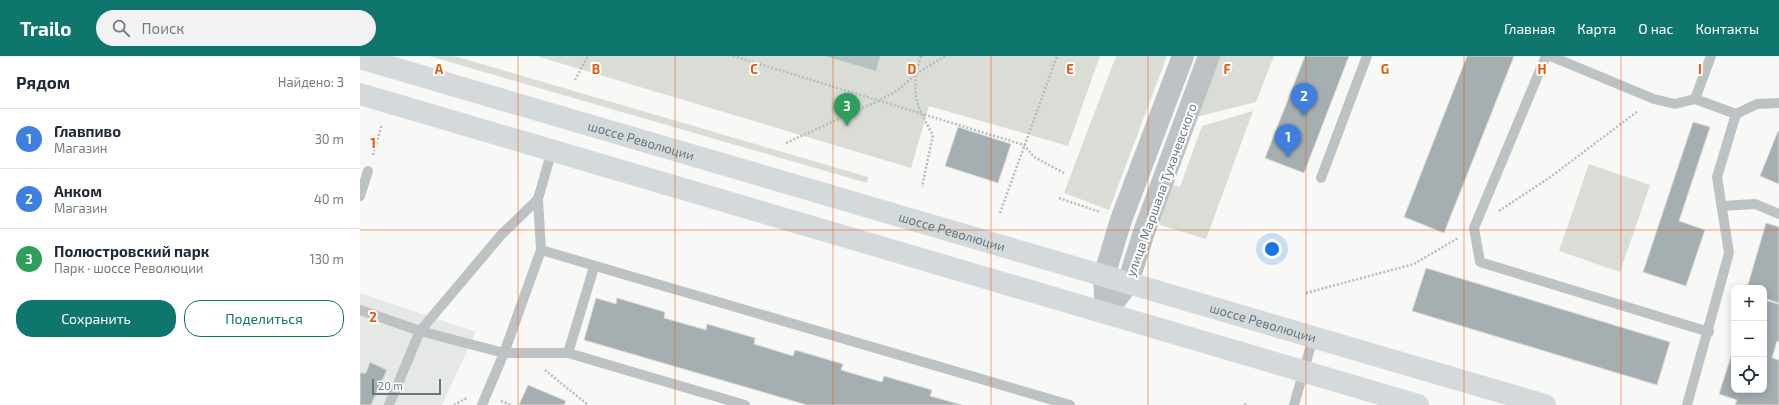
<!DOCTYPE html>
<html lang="ru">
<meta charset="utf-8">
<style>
body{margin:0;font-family:"Exo 2",sans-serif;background:#f2f2f3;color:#1f2937}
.controls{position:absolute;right:12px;bottom:12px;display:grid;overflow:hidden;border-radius:8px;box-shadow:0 2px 10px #0003}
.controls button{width:36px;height:36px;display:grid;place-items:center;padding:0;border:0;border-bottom:1px solid #e0e1e3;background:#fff;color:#1f2937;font:20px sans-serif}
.scale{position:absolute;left:12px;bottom:10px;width:69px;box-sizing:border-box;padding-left:4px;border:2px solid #66777e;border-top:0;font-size:11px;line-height:14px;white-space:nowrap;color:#66777e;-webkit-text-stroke:3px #fff;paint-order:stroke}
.you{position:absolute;left:912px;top:193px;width:14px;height:14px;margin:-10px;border:3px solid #fff;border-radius:50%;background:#1a73e8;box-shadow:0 0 0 6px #1a73e833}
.badge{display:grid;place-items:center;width:26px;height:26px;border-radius:50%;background:#0f766e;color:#fff;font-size:13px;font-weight:700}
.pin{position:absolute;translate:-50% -33px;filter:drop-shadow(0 1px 2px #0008)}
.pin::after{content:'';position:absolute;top:21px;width:14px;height:12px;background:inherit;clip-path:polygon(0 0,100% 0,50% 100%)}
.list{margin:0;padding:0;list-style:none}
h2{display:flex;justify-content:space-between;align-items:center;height:52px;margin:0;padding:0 16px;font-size:17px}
h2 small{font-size:13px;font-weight:400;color:#747a83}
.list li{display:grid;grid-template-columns:26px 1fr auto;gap:12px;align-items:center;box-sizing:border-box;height:60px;padding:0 16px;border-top:1px solid #e0e1e3}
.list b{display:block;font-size:15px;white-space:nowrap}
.list p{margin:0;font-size:13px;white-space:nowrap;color:#747a83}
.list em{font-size:13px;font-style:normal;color:#747a83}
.actions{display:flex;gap:8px;padding:12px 16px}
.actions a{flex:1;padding:9px 0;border:1px solid #0f766e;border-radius:16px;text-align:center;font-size:14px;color:#0f766e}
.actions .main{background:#0f766e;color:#fff}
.icon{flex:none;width:22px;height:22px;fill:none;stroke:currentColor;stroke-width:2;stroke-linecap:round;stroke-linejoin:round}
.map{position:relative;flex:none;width:1419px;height:349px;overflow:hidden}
header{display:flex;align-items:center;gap:24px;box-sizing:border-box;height:56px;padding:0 20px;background:#0f766e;color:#fff}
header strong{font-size:19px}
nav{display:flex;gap:22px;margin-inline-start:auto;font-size:14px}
.search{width:280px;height:36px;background:#f2f2f3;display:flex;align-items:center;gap:10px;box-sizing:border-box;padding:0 14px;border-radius:22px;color:#747a83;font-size:15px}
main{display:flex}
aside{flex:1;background:#fff}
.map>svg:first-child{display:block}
</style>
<header>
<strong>Trailo</strong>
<div class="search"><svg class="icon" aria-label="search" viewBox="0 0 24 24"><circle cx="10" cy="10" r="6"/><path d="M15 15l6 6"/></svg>Поиск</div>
<nav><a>Главная</a><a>Карта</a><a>О нас</a><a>Контакты</a></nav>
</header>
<main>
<aside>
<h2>Рядом<small>Найдено: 3</small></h2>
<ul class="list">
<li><span class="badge" style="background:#3f7fe0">1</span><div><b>Главпиво</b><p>Магазин</p></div><em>30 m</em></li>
<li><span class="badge" style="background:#3f7fe0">2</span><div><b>Анком</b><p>Магазин</p></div><em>40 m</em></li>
<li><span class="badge" style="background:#2e9e5b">3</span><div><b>Полюстровский парк</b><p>Парк · шоссе Революции</p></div><em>130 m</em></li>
</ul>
<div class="actions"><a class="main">Сохранить</a><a>Поделиться</a></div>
</aside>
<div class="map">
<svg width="1419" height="349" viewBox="0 0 1419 349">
<rect width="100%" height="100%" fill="#f8f8f6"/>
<path fill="#e6e8e6" d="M0 237 116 276 82 349H0Z"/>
<g fill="#d9ddd6">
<path d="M69 0H94L508 121 507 127Z"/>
<path d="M176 0H740L708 90 569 50 551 112Z"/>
<path d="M756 0H807L749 154 704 137Z"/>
<path d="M860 0H914L896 46 836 61Z"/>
<path d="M893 55 846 183 797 168 812 128 820 131 842 70Z"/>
<path d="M1229 108 1290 129 1260 216 1199 195Z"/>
</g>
<path fill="#b6c3c5" d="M465 0H520L516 15Z"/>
<g fill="#a5afb2" stroke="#dadad8">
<path d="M945 0H989L944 117 905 102Z"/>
<path d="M1107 0H1154L1084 177 1044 161Z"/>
<path d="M1333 66 1350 71 1319 165 1345 174 1326 230 1283 216Z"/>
<path d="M598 71 651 88 638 127 585 110Z"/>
<path d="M1418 75H1419V128L1400 120Z"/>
<path d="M1406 167 1419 171V247L1404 242V232H1387Z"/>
<path d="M1066 212 1310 286 1297 329 1052 255Z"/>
<path d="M236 242 256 248 257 242 305 256 304 262 346 274 347 268 395 282 394 288 433 300 435 294 483 308 481 314 522 326 524 320 572 334 570 340 602 349H447L358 323 224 284Z"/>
<path d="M1404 244 1419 248V286L1417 285 1412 302 1419 304V349H1375L1377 344 1359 338 1374 291V334H1404Z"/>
<path d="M10 306 27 314 11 349H0V317H6Z"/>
<path d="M168 329 206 345 204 349H159Z"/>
</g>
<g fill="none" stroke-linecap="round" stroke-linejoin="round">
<g stroke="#b8bcbe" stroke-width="2.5" stroke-dasharray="2 2" stroke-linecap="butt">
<path d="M373 0 664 89 674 101 704 117"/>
<path d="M561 0C550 36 555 47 573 79L562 131"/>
<path d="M215 24 228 0"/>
<path d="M426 87 518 45 538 34 556 18 585 0"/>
<path d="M13 99 22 68"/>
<path d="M699 142 740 156"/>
<path d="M1139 155 1189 122 1278 55"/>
<path d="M640 157 697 0"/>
<path d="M946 237 1054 208 1098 182"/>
<path d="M185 314 228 349"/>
<path d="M141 345 151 349"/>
<path d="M94 349 107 342"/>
<path d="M885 349 886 347"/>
</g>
<g stroke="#bdc3c5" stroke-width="10">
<path d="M1186 0 1114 172 1120 206 1349 276"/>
<path d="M1190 0 1294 43 1315 48 1335 43 1376 58 1397 48 1419 47"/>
<path d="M1335 43 1351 0"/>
<path d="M961 122 1007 0"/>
<path d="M0 140 8 115"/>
<path d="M178 143 141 179 60 275 144 297H208L385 349"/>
<path d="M1362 150 1395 148 1419 158"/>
<path d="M181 194 710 349"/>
<path d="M0 254 60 275 29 349"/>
<path d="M208 297 234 211"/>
<path d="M122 349 144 297 181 194 178 143 192 94"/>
<path d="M934 349 953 282"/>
<path d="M1327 349 1369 197 1357 121 1376 58"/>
</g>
<g stroke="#bdc3c5" stroke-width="22">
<path d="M745 240 744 220 761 164 823 0"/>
<path d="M746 257 768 227 785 173 849 0"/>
</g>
<g stroke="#d4d9db" stroke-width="22">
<path id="s1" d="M0 2 1185 349"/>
<path d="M0 38 1058 349"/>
</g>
</g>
<path fill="none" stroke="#e8590c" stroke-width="1" stroke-opacity="0.55" d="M158 0V349M315 0V349M473 0V349M631 0V349M788 0V349M946 0V349M1104 0V349M1261 0V349M0 174H1419"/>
<g text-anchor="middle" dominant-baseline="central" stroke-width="4" stroke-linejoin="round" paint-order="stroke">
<g font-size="13" fill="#66777e" stroke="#fff">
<text stroke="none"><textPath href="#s1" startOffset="293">шоссе Революции</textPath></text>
<text transform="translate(801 134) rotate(-70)">улица Маршала Тухачевского</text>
<text stroke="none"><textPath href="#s1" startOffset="617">шоссе Революции</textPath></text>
<text stroke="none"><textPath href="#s1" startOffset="941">шоссе Революции</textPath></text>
</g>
</g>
<g font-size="13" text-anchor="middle" font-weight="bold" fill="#e8590c" stroke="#fff" stroke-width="4" stroke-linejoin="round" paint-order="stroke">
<text x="79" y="18">A</text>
<text x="236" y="18">B</text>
<text x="394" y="18">C</text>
<text x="552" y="18">D</text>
<text x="710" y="18">E</text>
<text x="867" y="18">F</text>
<text x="1025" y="18">G</text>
<text x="1182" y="18">H</text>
<text x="1340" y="18">I</text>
<text x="13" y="92">1</text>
<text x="13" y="266">2</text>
</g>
</svg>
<div class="controls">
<button>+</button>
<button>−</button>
<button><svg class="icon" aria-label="locate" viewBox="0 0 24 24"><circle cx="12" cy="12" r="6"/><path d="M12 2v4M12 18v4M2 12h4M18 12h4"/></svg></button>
</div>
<div class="scale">20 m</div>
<div class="you"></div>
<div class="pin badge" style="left:928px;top:101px;background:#3f7fe0">1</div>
<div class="pin badge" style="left:944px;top:60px;background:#3f7fe0">2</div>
<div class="pin badge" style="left:487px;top:70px;background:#2e9e5b">3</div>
</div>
</main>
